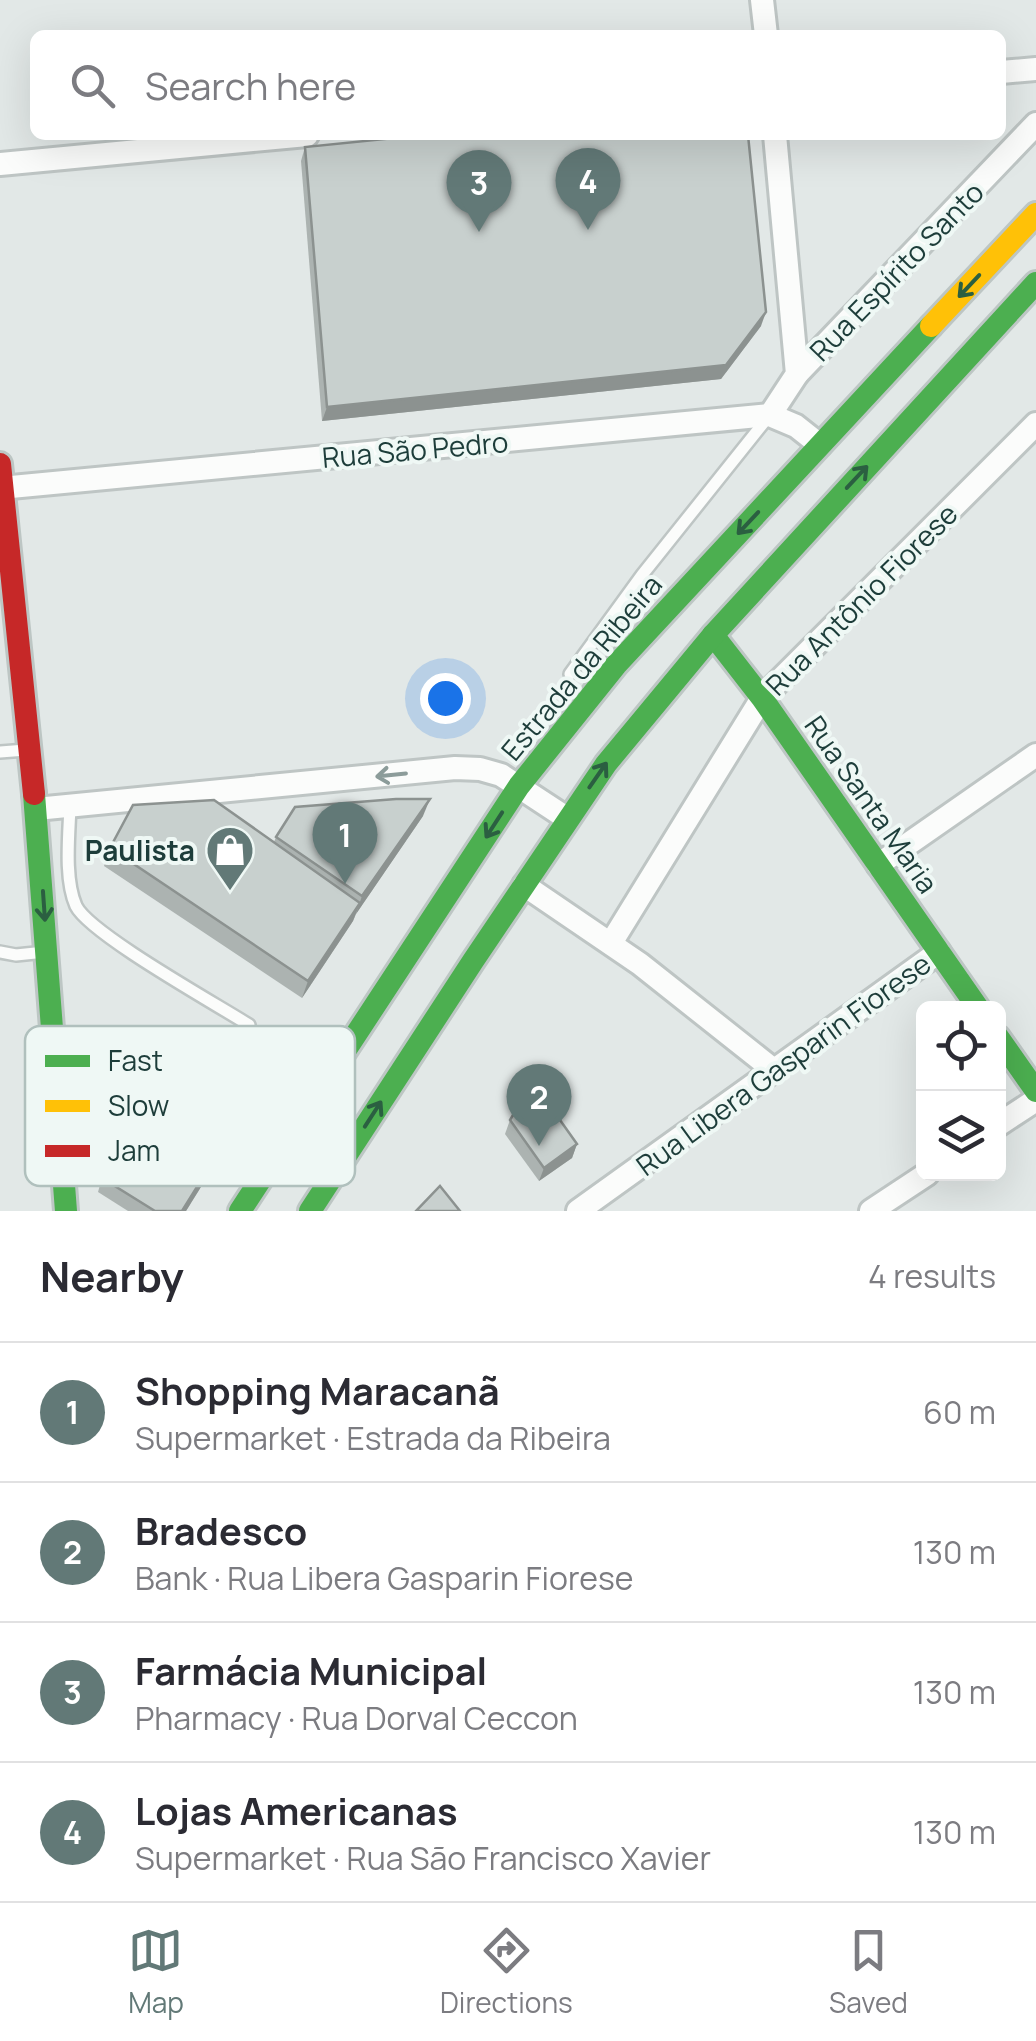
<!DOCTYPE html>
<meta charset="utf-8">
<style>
body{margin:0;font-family:Manrope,sans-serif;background:#f7f7f7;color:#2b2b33}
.controls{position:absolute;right:30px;bottom:30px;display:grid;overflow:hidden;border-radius:15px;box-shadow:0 10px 40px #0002}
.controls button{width:90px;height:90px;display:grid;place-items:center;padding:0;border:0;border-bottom:2px solid #e1e1e2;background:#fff;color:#2b2b33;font:50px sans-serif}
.you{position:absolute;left:445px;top:698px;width:35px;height:35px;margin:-25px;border:8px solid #fff;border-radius:50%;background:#1a73e8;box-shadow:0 0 0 15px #1a73e833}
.badge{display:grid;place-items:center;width:65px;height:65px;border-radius:50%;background:#627977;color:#fff;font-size:32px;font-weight:700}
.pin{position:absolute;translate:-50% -82px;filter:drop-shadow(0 2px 5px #0008)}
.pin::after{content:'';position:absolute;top:52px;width:35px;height:30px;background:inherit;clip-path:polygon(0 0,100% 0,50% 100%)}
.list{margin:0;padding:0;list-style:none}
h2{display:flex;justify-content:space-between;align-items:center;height:130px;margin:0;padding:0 40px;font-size:42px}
h2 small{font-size:32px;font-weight:400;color:#7c7c81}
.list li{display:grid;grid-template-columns:65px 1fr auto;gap:30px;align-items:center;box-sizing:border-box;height:140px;padding:0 40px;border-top:2px solid #e1e1e2}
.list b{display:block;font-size:38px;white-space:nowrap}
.list p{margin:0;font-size:32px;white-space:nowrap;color:#7c7c81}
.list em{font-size:32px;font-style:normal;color:#7c7c81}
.icon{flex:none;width:55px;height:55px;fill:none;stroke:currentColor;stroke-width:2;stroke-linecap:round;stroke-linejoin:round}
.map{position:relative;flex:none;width:1036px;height:1211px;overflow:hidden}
.search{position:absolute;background:#fff;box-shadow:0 10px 40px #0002;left:30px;right:30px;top:30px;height:110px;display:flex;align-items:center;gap:25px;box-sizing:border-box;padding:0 35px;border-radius:15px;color:#7c7c81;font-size:38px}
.sheet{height:690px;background:#fff}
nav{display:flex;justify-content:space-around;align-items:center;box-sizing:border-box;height:140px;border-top:2px solid #e1e1e2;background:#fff;font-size:28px;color:#7c7c81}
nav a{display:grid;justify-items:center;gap:5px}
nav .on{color:#627977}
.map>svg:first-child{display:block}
</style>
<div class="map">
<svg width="1036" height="1211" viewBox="0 0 1036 1211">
<rect width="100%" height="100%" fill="#e2e8e7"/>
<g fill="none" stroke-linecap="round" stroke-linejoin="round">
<g stroke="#bec5c4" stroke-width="16">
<g id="lane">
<path d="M570 674 642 575 769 416"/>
<path d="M0 752 26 750"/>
<path d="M70 806C69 835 64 879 76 906 90 934 216 1004 249 1025"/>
<path d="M0 952 16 955 45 952"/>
</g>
</g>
<g stroke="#bec5c4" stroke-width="28">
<g id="street">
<path d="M762 0 766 35"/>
<path d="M1001 72 1036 69"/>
<path d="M0 164 307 135"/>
<path d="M797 374 1036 124"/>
<path d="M770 415 797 374 775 135"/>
<path d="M0 488 770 415 796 426 820 445"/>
<path d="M36 809 455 768 480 769 501 775 568 819"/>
<path d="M878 865 1036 755"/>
<path d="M524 885 640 964 775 1071"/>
<path d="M611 943 762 698 1036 424"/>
<path d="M998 1125 1036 1100"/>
<path d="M578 1211 939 952"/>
<path d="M871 1211 927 1174"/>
</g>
</g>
<g stroke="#bdc6c4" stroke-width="28">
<g id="fast">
<path d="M713 635 762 698 978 1008"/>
<path d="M34 794 66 1211"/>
<path d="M998 1037 1036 1091"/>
<path d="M240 1211 519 786 616 665 931 326"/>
<path d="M310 1211 473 961 606 764 713 635 1036 283"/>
</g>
</g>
<g stroke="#bdc6c4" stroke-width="28">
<path id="slow" d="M931 326 1036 214"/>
</g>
<g stroke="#bdc6c4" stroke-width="28">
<path id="jam" d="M0 464 34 794"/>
</g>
<use href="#lane" stroke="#fbfcfb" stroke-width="11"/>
<use href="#street" stroke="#fbfcfb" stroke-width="22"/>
<use href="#fast" stroke="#4caf50" stroke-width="22"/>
<use href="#slow" stroke="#ffc107" stroke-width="22"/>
<use href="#jam" stroke="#c62828" stroke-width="22"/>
</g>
<g fill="#acb3b1">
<path d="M305 147 761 326 721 379 322 421 301 161Z"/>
<path d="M423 816 356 914 353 921 302 998 104 866 110 848 274 842 276 837Z"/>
<path d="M263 1081 258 1095 186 1211H128L98 1192 102 1178Z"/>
<path d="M510 1120 577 1144 572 1158 539 1181 505 1134Z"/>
</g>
<g fill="#8c9290">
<path d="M766 312 761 326 721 379 322 421 327 407Z"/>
<path d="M430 799 423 816 356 914 362 896Z"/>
<path d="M360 903 353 921 302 998 308 981Z"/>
<path d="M263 1081 258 1095 186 1211H182Z"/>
<path d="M577 1144 572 1158 539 1181 544 1168Z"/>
</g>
<g fill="#c8d0ce" stroke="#8c9290" stroke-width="2.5">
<path d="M424 135H748L766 312 726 365 327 407 305 147Z"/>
<path d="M396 799H430L362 896 276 837 295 807Z"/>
<path d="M214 800 360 903 308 981 110 848 133 805Z"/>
<path d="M191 1037 263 1081 182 1211H155L102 1178Z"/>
<path d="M533 1082 577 1144 544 1168 510 1120Z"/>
<path d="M440 1186 460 1211H416Z"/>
</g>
<defs><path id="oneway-shaft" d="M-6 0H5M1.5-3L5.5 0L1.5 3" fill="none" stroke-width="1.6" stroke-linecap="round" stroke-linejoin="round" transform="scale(2.5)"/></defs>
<g stroke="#2b5f41">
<use href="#oneway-shaft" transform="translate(969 286) rotate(133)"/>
<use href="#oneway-shaft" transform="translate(857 477) rotate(-47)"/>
<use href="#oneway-shaft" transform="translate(748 523) rotate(133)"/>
<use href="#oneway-shaft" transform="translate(598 775) rotate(-55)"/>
<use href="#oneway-shaft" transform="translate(494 825) rotate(123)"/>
<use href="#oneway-shaft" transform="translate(44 906) rotate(86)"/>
<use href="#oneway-shaft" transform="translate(373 1114) rotate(-57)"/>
</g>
<use stroke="#8c9c9a" href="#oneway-shaft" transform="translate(391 775) rotate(174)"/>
<defs>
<g id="shop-pin" transform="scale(2.5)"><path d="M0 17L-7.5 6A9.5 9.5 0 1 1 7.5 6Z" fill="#627977" stroke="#eff8f5"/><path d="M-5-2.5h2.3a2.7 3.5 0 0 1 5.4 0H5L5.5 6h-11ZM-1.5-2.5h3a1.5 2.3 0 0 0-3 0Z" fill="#fff"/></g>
</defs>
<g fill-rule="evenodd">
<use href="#shop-pin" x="230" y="850"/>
</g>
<g text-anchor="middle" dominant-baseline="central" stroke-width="8" stroke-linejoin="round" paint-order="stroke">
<g font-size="28" fill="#1d3d3a" stroke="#eff8f5">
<text transform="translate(896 271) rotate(-46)">Rua Espírito Santo</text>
<text transform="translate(415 449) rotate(-5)">Rua São Pedro</text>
<text transform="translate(861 599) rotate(-45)">Rua Antônio Fiorese</text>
<text transform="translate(581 667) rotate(-50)">Estrada da Ribeira</text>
<text transform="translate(872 804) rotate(55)">Rua Santa Maria</text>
<text transform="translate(783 1064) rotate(-36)">Rua Libera Gasparin Fiorese</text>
</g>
<g font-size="28" font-weight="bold" fill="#1d3d3a" stroke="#eff8f5" text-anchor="end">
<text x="195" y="850">Paulista</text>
</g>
</g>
<rect x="25" y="1026" width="330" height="160" rx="15" fill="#eff8f5" stroke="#b0c0bd" stroke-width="2.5"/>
<rect x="45" y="1055" width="45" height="12" fill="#4caf50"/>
<rect x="45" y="1100" width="45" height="12" fill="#ffc107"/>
<rect x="45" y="1145" width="45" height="12" fill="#c62828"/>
<g font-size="28" fill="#1d3d3a">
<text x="108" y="1071">Fast</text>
<text x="108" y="1116">Slow</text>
<text x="108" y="1161">Jam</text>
</g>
</svg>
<div class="controls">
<button><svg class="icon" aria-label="locate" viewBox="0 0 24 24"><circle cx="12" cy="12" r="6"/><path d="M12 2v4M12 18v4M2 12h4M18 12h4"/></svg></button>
<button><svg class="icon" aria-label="layers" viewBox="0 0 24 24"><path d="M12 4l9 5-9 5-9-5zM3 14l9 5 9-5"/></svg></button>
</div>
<div class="you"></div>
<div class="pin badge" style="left:345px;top:884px">1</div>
<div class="pin badge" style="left:539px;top:1146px">2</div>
<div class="pin badge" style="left:479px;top:232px">3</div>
<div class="pin badge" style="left:588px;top:230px">4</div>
<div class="search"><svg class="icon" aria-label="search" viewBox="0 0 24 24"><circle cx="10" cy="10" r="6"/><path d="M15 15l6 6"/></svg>Search here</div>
</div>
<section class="sheet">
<h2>Nearby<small>4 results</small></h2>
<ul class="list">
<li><span class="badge">1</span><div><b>Shopping Maracanã</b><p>Supermarket · Estrada da Ribeira</p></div><em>60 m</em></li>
<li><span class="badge">2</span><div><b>Bradesco</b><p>Bank · Rua Libera Gasparin Fiorese</p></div><em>130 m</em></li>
<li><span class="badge">3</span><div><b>Farmácia Municipal</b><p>Pharmacy · Rua Dorval Ceccon</p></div><em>130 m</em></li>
<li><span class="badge">4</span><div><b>Lojas Americanas</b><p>Supermarket · Rua São Francisco Xavier</p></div><em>130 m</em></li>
</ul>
</section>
<nav>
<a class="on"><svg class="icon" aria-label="map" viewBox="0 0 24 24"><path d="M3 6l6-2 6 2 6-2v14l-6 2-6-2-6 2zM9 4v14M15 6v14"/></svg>Map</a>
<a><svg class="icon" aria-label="directions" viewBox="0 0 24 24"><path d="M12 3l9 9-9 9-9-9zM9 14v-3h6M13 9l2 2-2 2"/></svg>Directions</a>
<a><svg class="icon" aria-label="saved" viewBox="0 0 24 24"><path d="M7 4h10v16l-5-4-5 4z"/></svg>Saved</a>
</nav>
